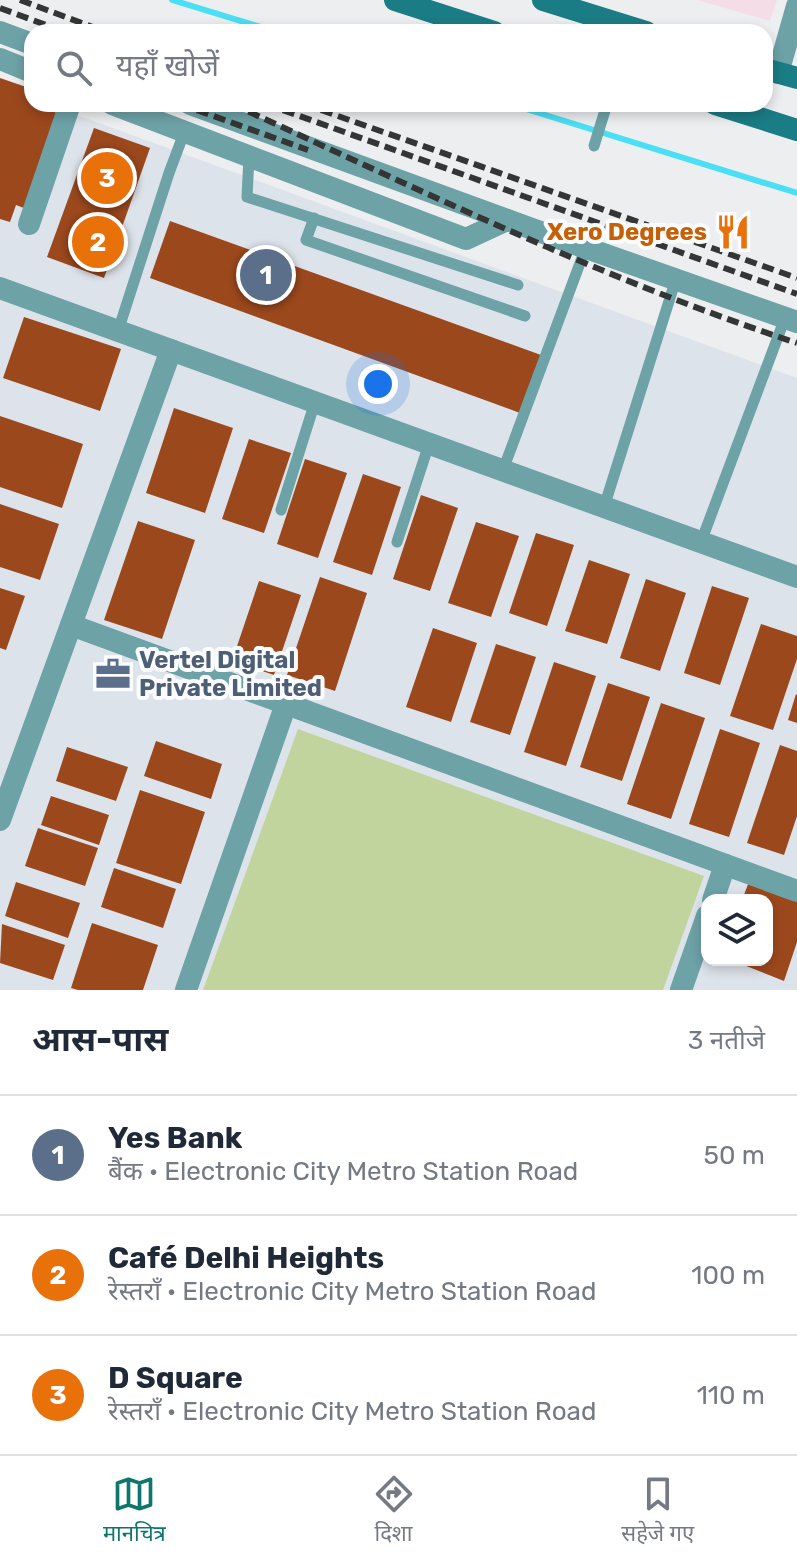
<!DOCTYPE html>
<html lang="hi">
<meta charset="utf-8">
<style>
body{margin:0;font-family:Rubik,"Noto Sans Devanagari",sans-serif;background:#f2f2f3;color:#1f2937}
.controls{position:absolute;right:24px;bottom:24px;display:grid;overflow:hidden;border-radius:16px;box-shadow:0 4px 12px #0003}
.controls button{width:72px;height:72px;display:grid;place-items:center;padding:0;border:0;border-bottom:2px solid #e0e1e3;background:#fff;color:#1f2937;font:40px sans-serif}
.you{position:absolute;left:378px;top:384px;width:28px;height:28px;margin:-20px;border:6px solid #fff;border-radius:50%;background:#1a73e8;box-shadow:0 0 0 12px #1a73e833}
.badge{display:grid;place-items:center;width:52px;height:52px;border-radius:50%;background:#0f766e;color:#fff;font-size:26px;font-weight:700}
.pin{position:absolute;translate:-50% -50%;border:4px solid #fff;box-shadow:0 2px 8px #0006}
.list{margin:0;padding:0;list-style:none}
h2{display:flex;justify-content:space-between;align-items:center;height:104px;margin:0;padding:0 32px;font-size:34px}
h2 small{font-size:26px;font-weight:400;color:#747a83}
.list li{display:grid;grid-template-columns:52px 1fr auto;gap:24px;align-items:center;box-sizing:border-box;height:120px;padding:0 32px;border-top:2px solid #e0e1e3}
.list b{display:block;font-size:30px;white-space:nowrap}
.list p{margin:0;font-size:26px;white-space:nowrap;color:#747a83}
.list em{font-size:26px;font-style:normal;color:#747a83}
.icon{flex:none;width:44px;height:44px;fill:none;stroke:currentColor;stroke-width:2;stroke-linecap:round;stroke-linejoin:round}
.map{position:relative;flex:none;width:797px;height:990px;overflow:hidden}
.search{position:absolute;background:#fff;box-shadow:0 4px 12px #0003;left:24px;right:24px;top:24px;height:88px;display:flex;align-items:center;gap:20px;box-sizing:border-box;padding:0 28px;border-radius:24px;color:#747a83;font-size:30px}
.sheet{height:464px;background:#fff}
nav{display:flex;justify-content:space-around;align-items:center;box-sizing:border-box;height:112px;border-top:2px solid #e0e1e3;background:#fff;font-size:22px;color:#747a83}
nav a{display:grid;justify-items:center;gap:4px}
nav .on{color:#0f766e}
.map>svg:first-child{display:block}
</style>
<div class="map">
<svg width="797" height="990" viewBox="0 0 797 990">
<rect width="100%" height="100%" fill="#edeeef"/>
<path fill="#f5dde7" d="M697 0H777L770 21Z"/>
<path fill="#dde3ea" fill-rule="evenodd" d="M0 87 32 98V104H47L797 378V990H0ZM707 900H767V960H707Z"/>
<path fill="#c2d49d" d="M298 729 704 876 663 990H203Z"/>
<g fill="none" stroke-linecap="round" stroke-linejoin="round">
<g stroke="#4adff4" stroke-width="6">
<path d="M172 0 277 32"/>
<path d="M510 104 797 193"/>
</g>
</g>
<g fill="#9c481d">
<path d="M0 78 32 89 29 103 63 115 29 210 16 205 10 222 0 219Z"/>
<path d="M94 128 150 148 104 278 47 257Z"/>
<path d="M170 221 541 355 520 413 150 278Z"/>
<path d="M24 317 121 349 100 411 3 378Z"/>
<path d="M174 408 233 428 205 513 146 493Z"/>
<path d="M0 416 83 444 62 508 0 487Z"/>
<path d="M249 439 291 453 264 533 222 519Z"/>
<path d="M305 459 347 473 318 558 277 544Z"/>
<path d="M363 474 401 487 372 575 333 562Z"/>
<path d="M421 495 458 508 430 591 393 579Z"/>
<path d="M0 504 59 524 40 580 0 567Z"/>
<path d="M138 521 195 540 162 639 104 620Z"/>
<path d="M476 522 519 536 491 617 448 603Z"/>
<path d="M536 533 574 545 547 626 509 613Z"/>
<path d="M589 560 630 574 607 644 565 631Z"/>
<path d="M320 577 367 593 335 691 287 675Z"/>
<path d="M646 579 686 593 660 671 620 658Z"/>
<path d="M259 581 301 595 274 675 232 661Z"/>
<path d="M712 586 749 598 720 685 684 673Z"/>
<path d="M0 588 25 596 6 650 0 648Z"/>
<path d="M761 624 797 636V659L773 730 730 716Z"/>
<path d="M433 628 477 643 451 722 406 707Z"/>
<path d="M496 644 536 657 510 735 470 722Z"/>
<path d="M554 662 596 676 566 766 524 752Z"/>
<path d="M608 683 650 697 622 781 580 767Z"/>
<path d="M796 694 797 695V723L788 720Z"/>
<path d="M661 703 705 718 671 819 627 804Z"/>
<path d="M720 729 760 743 729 837 689 824Z"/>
<path d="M156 741 222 764 211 799 144 776Z"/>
<path d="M780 745 797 751V816L784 855 747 843Z"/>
<path d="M67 747 128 767 116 801 56 781Z"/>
<path d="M140 790 205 812 181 884 116 863Z"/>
<path d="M51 796 109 815 99 845 41 825Z"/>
<path d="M38 828 98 848 85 886 25 866Z"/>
<path d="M114 868 176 889 163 928 101 907Z"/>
<path d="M750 879 797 899V942L784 981 731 960H767V900H742Z"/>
<path d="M16 882 80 903 68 938 5 916Z"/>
<path d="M92 923 158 945 143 990H78L71 988Z"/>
<path d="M2 924 65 945 53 980 0 963Z"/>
</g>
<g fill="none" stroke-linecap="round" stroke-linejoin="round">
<g stroke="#6da2a7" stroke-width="11">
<path d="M594 146 607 104"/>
<path d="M249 157 247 197 518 285"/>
<path d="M314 218 306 240 525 316"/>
<path d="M118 331 169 173 184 133"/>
<path d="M503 470 586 247"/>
<path d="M604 507 676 279"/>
<path d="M281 510 315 402"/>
<path d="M397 542 429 444"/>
<path d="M701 542 785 318"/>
</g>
<g stroke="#6da2a7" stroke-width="22">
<path d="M0 32 32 44"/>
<path d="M0 59 32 72"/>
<path d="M112 104 466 239 507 220"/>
<path d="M190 104 535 230 797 322"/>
<path d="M29 224 70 104"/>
<path d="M0 288 797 577"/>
<path d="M71 625 797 891"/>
<path d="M0 820 171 350"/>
<path d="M713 900 725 865"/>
<path d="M186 990 286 704"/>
<path d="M681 990 707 916"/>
</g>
<path stroke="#6da2a7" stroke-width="22" d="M778 73 797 6"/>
<g stroke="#1a7c84" stroke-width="22">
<path d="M395 0 494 32"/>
<path d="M543 0 646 32"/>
<path d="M765 69 797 78"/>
<path d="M715 104 797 130"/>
</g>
<g stroke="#343535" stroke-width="6" stroke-dasharray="12 6" stroke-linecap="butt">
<path d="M20 0 106 32"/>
<path d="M0 8 65 32"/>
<path d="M29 49 32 51"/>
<path d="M180 104 308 150"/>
<path d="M232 104C418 189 602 279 797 343"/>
<path d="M266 104 797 294"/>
<path d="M304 104 797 278"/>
</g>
</g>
<defs>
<g id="restaurant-bare" transform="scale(2.76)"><path d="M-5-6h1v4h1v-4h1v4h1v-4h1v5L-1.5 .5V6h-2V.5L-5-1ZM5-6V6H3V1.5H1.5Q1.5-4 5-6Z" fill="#e8710a" stroke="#fbfcfd" stroke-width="2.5" paint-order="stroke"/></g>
<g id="office-bare" transform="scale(2.76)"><path d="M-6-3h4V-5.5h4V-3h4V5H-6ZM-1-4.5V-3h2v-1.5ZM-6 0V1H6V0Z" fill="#5c6f8a" stroke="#fbfcfd" stroke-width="2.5" paint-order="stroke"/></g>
</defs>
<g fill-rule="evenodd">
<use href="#restaurant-bare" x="733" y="232"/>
<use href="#office-bare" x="113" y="674"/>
</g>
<g text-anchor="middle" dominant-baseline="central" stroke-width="8" stroke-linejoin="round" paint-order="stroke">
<g font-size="24" font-weight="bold" fill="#c56008" stroke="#fbfcfd" text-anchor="end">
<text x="707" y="232">Xero Degrees</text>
</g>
<g font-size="24" font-weight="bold" fill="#4e5e75" stroke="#fbfcfd" text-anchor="start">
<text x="139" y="660">Vertel Digital<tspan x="139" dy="28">Private Limited</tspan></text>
</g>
</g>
</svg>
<div class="controls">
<button><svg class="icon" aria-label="layers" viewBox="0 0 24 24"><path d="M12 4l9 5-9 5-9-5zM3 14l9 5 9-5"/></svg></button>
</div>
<div class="you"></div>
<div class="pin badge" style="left:266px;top:275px;background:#5c6f8a">1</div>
<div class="pin badge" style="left:98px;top:242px;background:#e8710a">2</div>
<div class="pin badge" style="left:107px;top:178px;background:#e8710a">3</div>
<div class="search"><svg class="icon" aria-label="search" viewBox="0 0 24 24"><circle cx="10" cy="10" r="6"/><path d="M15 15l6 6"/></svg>यहाँ खोजें</div>
</div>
<section class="sheet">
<h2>आस-पास<small>3 नतीजे</small></h2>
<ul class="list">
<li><span class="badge" style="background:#5c6f8a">1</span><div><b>Yes Bank</b><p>बैंक · Electronic City Metro Station Road</p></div><em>50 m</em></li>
<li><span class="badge" style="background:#e8710a">2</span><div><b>Café Delhi Heights</b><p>रेस्तराँ · Electronic City Metro Station Road</p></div><em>100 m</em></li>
<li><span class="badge" style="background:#e8710a">3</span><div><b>D Square</b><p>रेस्तराँ · Electronic City Metro Station Road</p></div><em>110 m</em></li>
</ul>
</section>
<nav>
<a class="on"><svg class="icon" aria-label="map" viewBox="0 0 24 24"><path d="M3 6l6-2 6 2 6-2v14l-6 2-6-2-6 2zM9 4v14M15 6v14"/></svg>मानचित्र</a>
<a><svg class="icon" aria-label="directions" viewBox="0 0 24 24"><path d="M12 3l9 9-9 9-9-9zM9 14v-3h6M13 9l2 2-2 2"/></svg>दिशा</a>
<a><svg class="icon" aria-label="saved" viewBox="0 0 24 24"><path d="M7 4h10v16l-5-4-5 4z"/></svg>सहेजे गए</a>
</nav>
